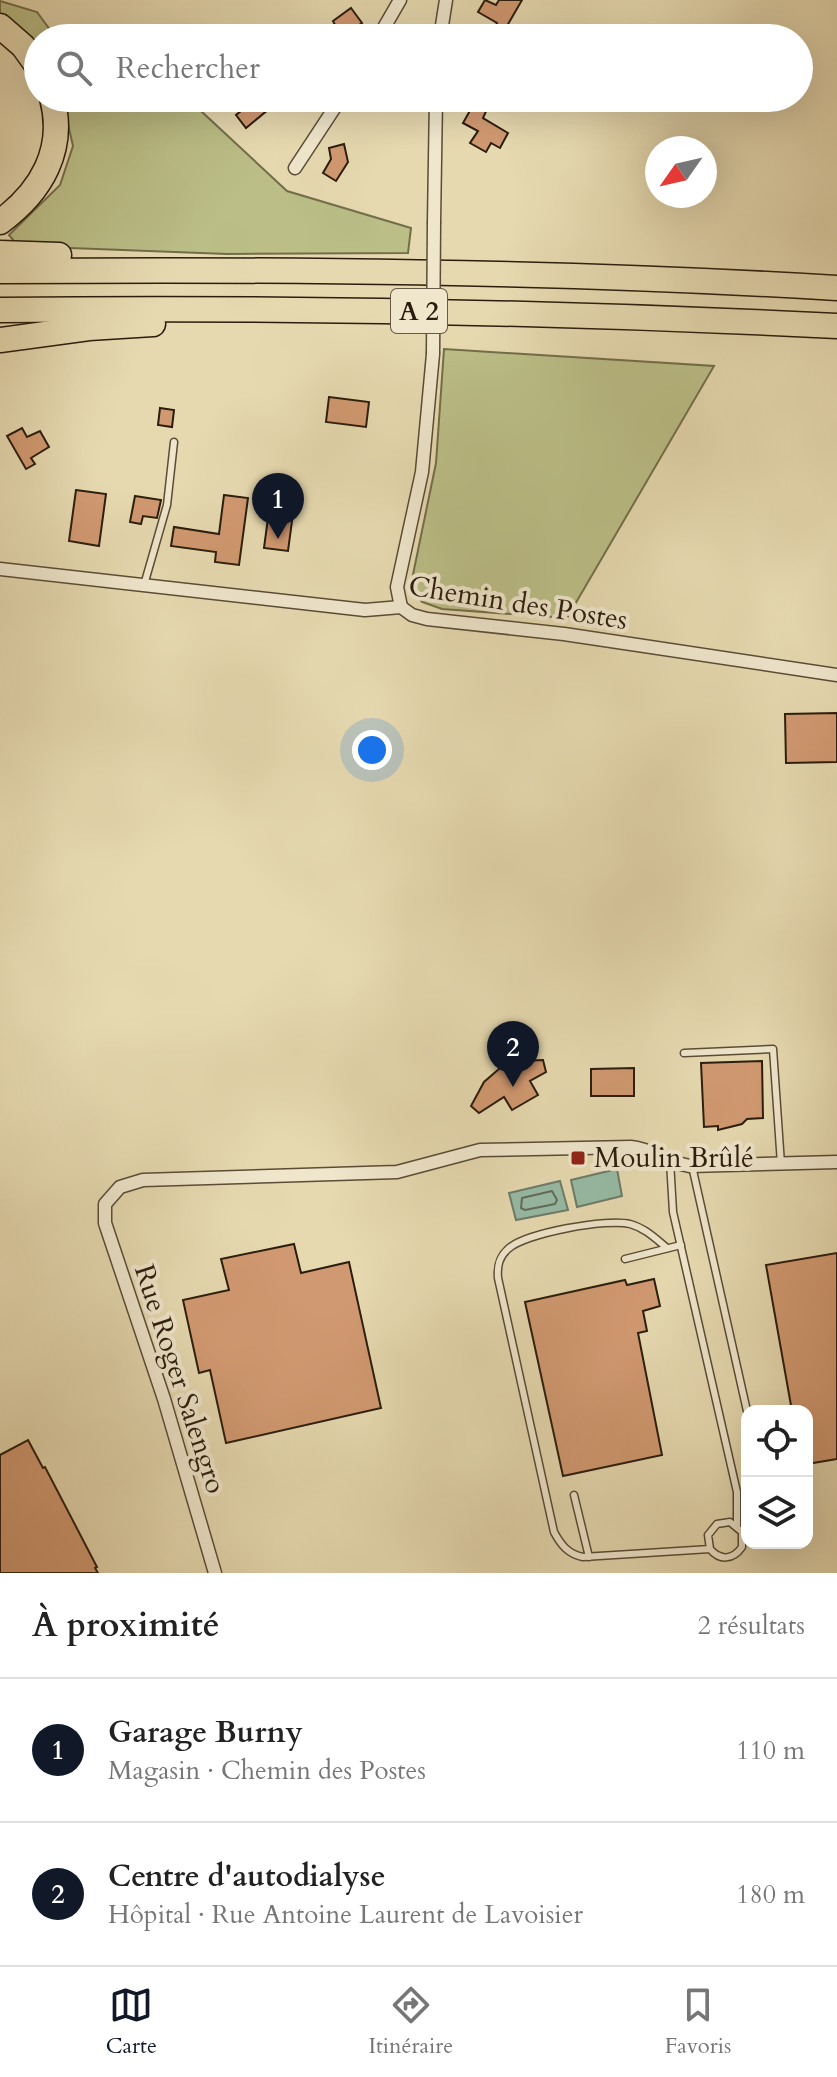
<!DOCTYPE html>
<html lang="fr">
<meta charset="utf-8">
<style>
body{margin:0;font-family:Cardo,serif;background:#f2f2f2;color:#222}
.controls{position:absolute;right:24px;bottom:24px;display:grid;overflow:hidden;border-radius:16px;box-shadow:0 8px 32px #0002}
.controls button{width:72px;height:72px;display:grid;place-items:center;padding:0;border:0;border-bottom:2px solid #e0e0e0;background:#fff;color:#222;font:40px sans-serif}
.compass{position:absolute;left:645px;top:136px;width:72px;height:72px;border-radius:50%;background:#fff;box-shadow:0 8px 32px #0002;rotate:236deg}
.you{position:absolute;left:372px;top:750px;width:28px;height:28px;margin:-20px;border:6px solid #fff;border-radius:50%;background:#1a73e8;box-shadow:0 0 0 12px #1a73e833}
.badge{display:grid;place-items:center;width:52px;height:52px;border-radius:50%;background:#111827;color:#fff;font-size:26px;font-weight:700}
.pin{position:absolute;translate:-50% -66px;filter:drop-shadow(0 2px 4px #0008)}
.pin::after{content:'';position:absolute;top:42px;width:28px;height:24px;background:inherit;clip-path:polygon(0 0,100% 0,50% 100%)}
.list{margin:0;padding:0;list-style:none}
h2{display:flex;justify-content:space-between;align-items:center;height:104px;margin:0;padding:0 32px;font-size:34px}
h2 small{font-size:26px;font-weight:400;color:#767676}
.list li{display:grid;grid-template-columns:52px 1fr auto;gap:24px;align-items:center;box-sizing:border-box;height:144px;padding:0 32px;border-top:2px solid #e0e0e0}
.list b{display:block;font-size:30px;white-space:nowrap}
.list p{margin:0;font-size:26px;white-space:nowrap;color:#767676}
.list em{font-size:26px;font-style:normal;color:#767676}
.icon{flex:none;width:44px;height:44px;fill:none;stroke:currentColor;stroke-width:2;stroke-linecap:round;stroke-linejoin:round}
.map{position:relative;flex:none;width:837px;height:1573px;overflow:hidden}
.search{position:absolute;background:#fff;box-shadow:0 8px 32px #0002;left:24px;right:24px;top:24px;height:88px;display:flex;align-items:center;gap:20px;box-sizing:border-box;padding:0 28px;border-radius:44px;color:#767676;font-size:30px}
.sheet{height:392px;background:#fff}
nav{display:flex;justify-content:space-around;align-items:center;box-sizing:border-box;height:112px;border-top:2px solid #e0e0e0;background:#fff;font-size:22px;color:#767676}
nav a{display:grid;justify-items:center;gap:4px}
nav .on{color:#111827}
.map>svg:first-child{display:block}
</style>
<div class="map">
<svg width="837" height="1573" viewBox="0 0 837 1573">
<rect width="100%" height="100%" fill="#e6d9b0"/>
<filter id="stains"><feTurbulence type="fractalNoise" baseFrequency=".0025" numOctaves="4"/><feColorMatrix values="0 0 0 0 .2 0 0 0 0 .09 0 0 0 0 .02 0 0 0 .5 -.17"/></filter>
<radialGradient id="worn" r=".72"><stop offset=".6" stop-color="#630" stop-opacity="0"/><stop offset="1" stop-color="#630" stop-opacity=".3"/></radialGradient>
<g fill="#bbbe87" stroke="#736e4a" stroke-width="2">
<path d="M0 1 37 12 56 38H38V61L0 17Z"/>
<path d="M62 98H187L287 191 411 228 408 253 227 254 18 246 9 235 60 185 73 146Z"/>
<path d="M444 349 714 366 567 618 442 609 422 602 410 589 436 463Z"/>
</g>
<g fill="#97bba6" stroke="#6c7c69" stroke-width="2">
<path d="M617 1169 622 1196 577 1207 571 1180Z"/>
<path d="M560 1181 568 1210 516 1220 509 1193Z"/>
</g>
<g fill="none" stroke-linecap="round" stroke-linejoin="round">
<path stroke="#616c5a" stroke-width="2" d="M552 1191 557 1200 555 1204 525 1210 521 1208 522 1198Z"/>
</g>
<g fill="#d19971" stroke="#2b1d0d" stroke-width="2">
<path d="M485 0 496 5 499 0H522L500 38H490L497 23 478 12Z"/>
<path d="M351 8 362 23 339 38H317L335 25 333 21Z"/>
<path d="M257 98H261L269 109 246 128 236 115Z"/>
<path d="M378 98H399L398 110 378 108Z"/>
<path d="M477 98H492L483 118 508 133 500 148 491 143 486 152 470 143 478 131 463 123Z"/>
<path d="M344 144 348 162 336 181 323 173 331 159 329 148Z"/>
<path d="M329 397 369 402 366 427 326 422Z"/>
<path d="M160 408 174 410 172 427 158 425Z"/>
<path d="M22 428 27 437 40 431 49 447 31 458 35 464 26 469 7 436Z"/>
<path d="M272 488 296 491 288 551 264 548Z"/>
<path d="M76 490 106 494 99 546 69 541Z"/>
<path d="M224 495 248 498 239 565 215 562 216 552 171 546 174 527 219 534Z"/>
<path d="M135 496 161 500 157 518 143 516 141 524 130 522Z"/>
<path d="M837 713V762L786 763 785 714Z"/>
<path d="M543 1060 546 1072 530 1081 538 1095 512 1110 504 1097 479 1113 471 1106 484 1082 500 1068 519 1061Z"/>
<path d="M762 1061 763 1118 747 1119 742 1124 718 1130V1126L704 1127 701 1063Z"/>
<path d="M634 1068V1096H591V1069Z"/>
<path d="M294 1244 301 1273 349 1262 381 1408 226 1443 210 1370 199 1373 183 1300 229 1290 221 1259Z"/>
<path d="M837 1253V1459L807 1464V1411H792L766 1265Z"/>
<path d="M654 1279 660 1306 643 1311 647 1331 638 1333 662 1455 563 1476 525 1302 625 1280 627 1285Z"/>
<path d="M28 1440 43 1468 45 1467 97 1567 95 1568 98 1573H0V1455Z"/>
</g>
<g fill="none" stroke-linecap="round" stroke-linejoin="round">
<g stroke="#5a4c36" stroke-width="9">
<g id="lane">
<path d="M144 585 167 505 174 442"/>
<path d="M684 1053 773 1049 781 1164"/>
<path d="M670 1161 673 1212 737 1492V1526"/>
<path d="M692 1166 747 1411"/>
<path d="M667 1248C656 1239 645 1228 630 1224 608 1218 525 1233 508 1249 499 1257 497 1266 498 1278L554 1532C561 1545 568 1554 583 1557L710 1549C720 1561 733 1560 742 1547V1532L730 1522 717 1524 708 1535 710 1549"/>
<path d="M625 1259 681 1245"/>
<path d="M574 1495 589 1557"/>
</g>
</g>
<g stroke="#5a4c36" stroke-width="15">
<g id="street">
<path d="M378 38 400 0"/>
<path d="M440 38 446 0"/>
<path d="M295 168 341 98"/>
<path d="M434 222 436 98"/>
<path d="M0 569 365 610 401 607 412 615 427 619 564 634 837 675"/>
<path d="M401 607 397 587 422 472 433 354"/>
<path d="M215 1573 164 1399 105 1223V1204L120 1187 143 1180 397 1172 480 1150 631 1147C652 1149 669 1163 690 1166L837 1162"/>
</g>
</g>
<g stroke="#2b1d0d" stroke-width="27">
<g id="highway">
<path d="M0 26 23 46 38 67"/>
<path d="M0 222C41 192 66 150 52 98"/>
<path d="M0 253 59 255"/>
<path d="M0 271C279 269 558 271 837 288"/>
<path d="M0 310C279 307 558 312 837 326"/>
<path d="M0 340 89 328 153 324"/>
</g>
</g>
<use href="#lane" stroke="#efe6cc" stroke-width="6"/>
<use href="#street" stroke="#efe6cc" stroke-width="12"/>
<use href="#highway" stroke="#e6d9b0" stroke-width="24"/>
<g stroke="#5a4c36" stroke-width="15" stroke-linecap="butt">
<path id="street-bridge" d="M433 354 434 222"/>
</g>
<use href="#street-bridge" stroke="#efe6cc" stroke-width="12"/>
</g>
<rect fill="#8f2418" stroke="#efe6cc" stroke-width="3" x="570" y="1150" width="16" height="16" rx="4"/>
<g text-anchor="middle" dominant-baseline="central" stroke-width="8" stroke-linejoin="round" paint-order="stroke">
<rect fill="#efe6cc" stroke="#665946" stroke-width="2" x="391" y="289" width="56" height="44" rx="6"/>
<g font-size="26" font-weight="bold" fill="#2b1d0d">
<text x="419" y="311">A 2</text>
</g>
<g font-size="28" fill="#2b1d0d" stroke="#efe6cc">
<text transform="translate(518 603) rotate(9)">Chemin des Postes</text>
<text transform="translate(180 1379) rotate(72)">Rue Roger Salengro</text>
</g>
<g font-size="28" fill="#2b1d0d" stroke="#efe6cc" text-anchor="start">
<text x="594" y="1158">Moulin Brûlé</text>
</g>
</g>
<rect width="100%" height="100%" filter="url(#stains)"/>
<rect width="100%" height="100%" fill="url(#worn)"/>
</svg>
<div class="controls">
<button><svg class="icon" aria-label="locate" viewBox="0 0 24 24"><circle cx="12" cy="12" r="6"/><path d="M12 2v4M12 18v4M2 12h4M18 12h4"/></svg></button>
<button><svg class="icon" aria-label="layers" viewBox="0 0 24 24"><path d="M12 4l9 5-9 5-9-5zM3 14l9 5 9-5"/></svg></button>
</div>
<svg class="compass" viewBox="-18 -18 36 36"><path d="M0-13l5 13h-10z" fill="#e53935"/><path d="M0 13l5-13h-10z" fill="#767676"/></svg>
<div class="you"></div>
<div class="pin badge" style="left:278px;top:539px">1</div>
<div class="pin badge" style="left:513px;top:1087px">2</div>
<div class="search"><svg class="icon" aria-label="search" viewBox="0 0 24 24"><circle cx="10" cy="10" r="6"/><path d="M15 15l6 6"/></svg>Rechercher</div>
</div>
<section class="sheet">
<h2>À proximité<small>2 résultats</small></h2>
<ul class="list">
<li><span class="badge">1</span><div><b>Garage Burny</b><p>Magasin · Chemin des Postes</p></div><em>110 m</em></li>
<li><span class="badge">2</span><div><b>Centre d'autodialyse</b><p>Hôpital · Rue Antoine Laurent de Lavoisier</p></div><em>180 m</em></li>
</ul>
</section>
<nav>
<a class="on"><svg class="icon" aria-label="map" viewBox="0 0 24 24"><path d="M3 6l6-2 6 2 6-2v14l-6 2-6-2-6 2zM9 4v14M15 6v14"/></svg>Carte</a>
<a><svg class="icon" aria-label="directions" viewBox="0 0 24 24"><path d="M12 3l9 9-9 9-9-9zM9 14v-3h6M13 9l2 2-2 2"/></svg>Itinéraire</a>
<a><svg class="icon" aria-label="saved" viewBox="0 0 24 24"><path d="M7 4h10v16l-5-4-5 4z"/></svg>Favoris</a>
</nav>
